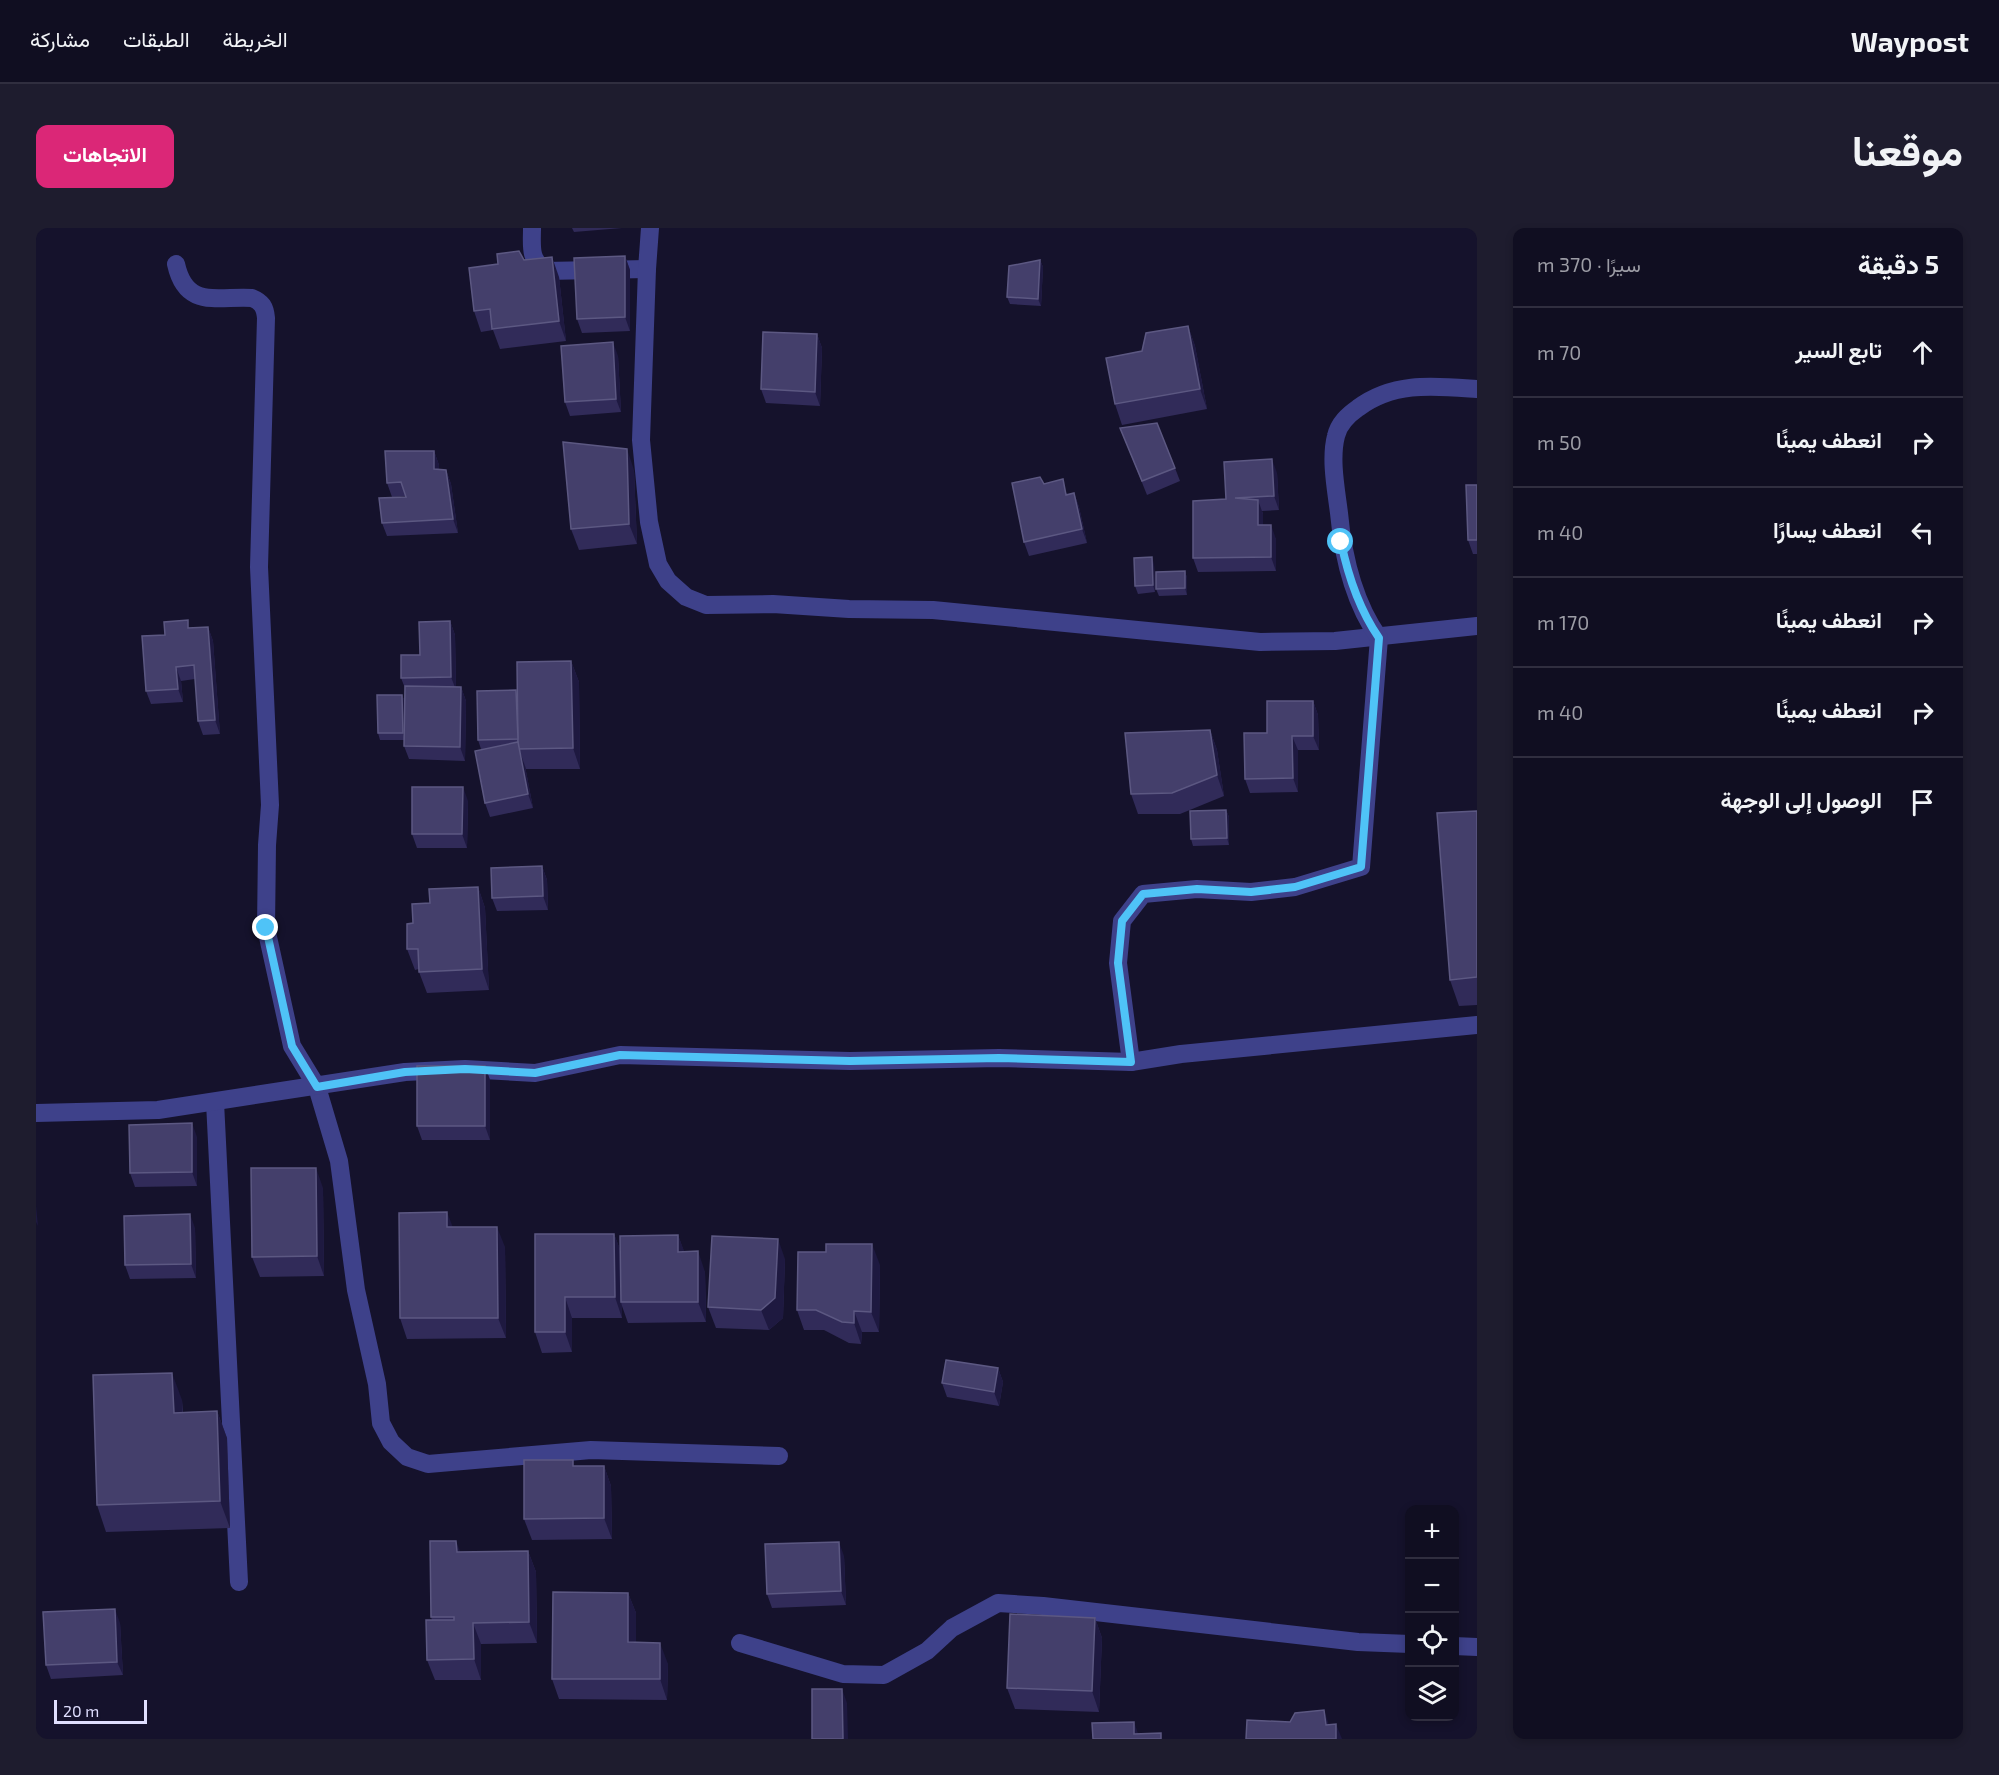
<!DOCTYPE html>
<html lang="ar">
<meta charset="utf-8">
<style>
body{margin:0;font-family:"Exo 2",Vazirmatn,sans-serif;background:#1e1c2e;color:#f1f3f6;direction:rtl}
.controls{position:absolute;right:18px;bottom:18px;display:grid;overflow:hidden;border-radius:12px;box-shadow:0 3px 9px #0003}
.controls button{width:54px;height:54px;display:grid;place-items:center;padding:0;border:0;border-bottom:2px solid #302e3f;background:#100e21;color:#f1f3f6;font:30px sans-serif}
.scale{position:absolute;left:18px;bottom:15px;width:93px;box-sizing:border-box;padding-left:6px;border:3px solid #dfdefe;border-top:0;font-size:16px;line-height:21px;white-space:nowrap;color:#dfdefe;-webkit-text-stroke:4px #15122c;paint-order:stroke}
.stop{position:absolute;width:18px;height:18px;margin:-14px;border:4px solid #4fc3f7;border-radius:50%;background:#fff}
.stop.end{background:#4fc3f7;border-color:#fff;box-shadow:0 2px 6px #0008}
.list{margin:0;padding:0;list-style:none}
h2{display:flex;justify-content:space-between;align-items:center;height:78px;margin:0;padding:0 24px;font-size:26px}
h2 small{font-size:20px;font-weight:400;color:#9c9ca5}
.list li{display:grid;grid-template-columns:39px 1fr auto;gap:18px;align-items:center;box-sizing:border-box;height:90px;padding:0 24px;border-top:2px solid #302e3f}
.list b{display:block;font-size:22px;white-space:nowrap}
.list em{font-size:20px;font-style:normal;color:#9c9ca5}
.icon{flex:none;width:33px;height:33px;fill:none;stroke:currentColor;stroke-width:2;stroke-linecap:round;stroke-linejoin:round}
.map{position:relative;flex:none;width:1441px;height:1511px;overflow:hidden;direction:ltr;border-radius:12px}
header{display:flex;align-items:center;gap:36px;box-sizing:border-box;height:84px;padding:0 30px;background:#100e21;border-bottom:2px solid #302e3f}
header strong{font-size:28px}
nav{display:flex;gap:33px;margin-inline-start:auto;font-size:21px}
.intro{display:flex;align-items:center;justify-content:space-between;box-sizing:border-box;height:144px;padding:0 36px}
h1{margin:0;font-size:42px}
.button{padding:15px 27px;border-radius:12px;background:#db2777;color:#fff;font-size:21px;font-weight:700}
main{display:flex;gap:36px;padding:0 36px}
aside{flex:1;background:#100e21;border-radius:12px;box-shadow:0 3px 9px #0003}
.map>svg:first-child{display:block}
</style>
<header>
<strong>Waypost</strong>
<nav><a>الخريطة</a><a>الطبقات</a><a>مشاركة</a></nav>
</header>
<div class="intro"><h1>موقعنا</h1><a class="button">الاتجاهات</a></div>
<main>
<aside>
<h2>5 دقيقة<small>سيرًا · 370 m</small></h2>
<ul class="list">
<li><svg class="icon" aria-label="ahead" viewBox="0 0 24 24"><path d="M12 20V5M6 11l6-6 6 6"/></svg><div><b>تابع السير</b></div><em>70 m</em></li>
<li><svg class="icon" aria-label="right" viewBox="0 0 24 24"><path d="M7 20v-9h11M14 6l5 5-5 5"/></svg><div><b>انعطف يمينًا</b></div><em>50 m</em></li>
<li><svg class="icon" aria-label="left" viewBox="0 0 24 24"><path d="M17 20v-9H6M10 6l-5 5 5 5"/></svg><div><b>انعطف يسارًا</b></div><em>40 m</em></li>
<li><svg class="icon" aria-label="right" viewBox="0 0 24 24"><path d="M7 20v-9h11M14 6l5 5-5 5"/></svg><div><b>انعطف يمينًا</b></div><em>170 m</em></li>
<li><svg class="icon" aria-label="right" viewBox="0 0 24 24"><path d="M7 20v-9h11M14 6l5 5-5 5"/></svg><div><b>انعطف يمينًا</b></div><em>40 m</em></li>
<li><svg class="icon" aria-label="arrive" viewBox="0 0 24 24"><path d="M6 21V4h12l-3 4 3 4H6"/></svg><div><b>الوصول إلى الوجهة</b></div></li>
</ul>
</aside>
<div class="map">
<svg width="1441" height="1511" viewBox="0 0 1441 1511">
<rect width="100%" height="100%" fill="#15122c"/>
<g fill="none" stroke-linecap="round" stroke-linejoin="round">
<g stroke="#3e418a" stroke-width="18">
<path d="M496 0C496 19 493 30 509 43L611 41"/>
<path d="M614 0 611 41 605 212 613 294 622 336 632 353 650 369 670 377 737 376 813 381 897 382 1224 414 1299 413 1441 398"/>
<path d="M140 36C150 81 180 68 216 70 226 74 229 79 230 90L223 339 234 577 231 617 230 700 256 818 281 859 303 933 320 1062 341 1156 345 1195 355 1214 371 1229 392 1236 555 1222 743 1228"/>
<path d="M1095 834 1082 735 1086 693 1107 666 1161 661 1215 664 1259 659 1325 639 1343 410C1317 373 1307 329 1303 285 1300 261 1294 231 1300 208 1303 195 1312 187 1322 180 1358 153 1399 158 1441 161"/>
<path d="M179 874 203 1354"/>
<path d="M0 885 122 882 369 844 429 841 499 845 584 827 814 833 963 830 1095 834 1145 826 1441 797"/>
<path d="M704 1415 807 1446 848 1447 891 1423 916 1400 962 1375 1007 1378 1322 1414 1374 1416"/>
<path d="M1418 1418 1441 1419"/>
</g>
</g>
<g fill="#312b59">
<path d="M536 0H586L538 4Z"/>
<path d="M589 28 594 42V103L546 105 541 91Z"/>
<path d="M488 32 523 49 530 113 464 121 457 102 445 104 438 83 462 36Z"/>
<path d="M1004 32 1007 39 1005 78 974 76 971 69Z"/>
<path d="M1152 98 1159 118 1171 181 1086 197 1079 176 1106 123Z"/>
<path d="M781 106 786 120 784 178 730 175 725 161Z"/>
<path d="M582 128 585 184 534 188 529 174Z"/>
<path d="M1084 200 1139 240 1144 253 1111 267Z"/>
<path d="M398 223 403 237V241L410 242 415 256 422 305 351 308 346 295 370 269V268L356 269 351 255Z"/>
<path d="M598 242 601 316 543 322 535 301Z"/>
<path d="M1241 245 1243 282 1226 283 1227 286V297L1240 311V343L1162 344 1157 330 1190 271Z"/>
<path d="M1008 256 1032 266 1038 265 1043 279 1051 315 993 328 988 314Z"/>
<path d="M1441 257V326H1437L1432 312Z"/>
<path d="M1118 336 1119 364 1102 366 1099 358Z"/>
<path d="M1149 343 1151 350V367L1123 368 1120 361Z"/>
<path d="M414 393 419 407 420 459H425L430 473 429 533 373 531 368 518V512H344L342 505 366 467 369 474V460L365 450Z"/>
<path d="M172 399 177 413 184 506 167 507 162 493 159 451 145 453 147 474 115 476 110 463 129 407 154 400Z"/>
<path d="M535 433 543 454 544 541H490L489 538 497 580 454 589 449 575 445 521 442 512 480 462 481 466Z"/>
<path d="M1277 473 1282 487 1283 522H1262V564L1214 565 1209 551 1231 505Z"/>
<path d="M1174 502 1181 522 1188 568 1144 586H1102L1095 566Z"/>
<path d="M432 573 431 620H381L376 606Z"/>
<path d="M1190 582 1193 589V617L1157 618 1155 611Z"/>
<path d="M1441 583V777L1423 778 1414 752Z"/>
<path d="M506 638 511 652 512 682 461 683 456 670Z"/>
<path d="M442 659 449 680 453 762 391 765 383 744V741L379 742 371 721 377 695 394 675Z"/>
<path d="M449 838 454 852V912H386L381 898Z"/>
<path d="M161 909V958L99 959 94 945Z"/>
<path d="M287 960 288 1048 224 1049 216 1029Z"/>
<path d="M417 999 469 1019 470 1110 371 1111 364 1090Z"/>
<path d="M159 1000 160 1050 94 1051 89 1037Z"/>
<path d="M578 1006 584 1022 642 1007 648 1024 669 1044 670 1094 592 1095 586 1078V1090H536V1124L506 1125 499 1104Z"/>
<path d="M749 1031 747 1090 733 1102 680 1100 672 1079Z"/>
<path d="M844 1037 843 1104H826L825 1116 813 1115 788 1102H768L761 1082Z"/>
<path d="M962 1140 967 1154 963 1178 911 1169 906 1155Z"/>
<path d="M146 1172 147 1184 181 1183 191 1210 194 1300 70 1304 61 1277Z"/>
<path d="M539 1238H568L575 1258 576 1311 496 1312 488 1291Z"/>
<path d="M492 1323 500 1344 501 1415 445 1416V1452H399L391 1432 396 1392 395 1389 425 1324Z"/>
<path d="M808 1328 810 1377 736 1380 731 1366Z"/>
<path d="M592 1365 600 1385V1415L632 1436 631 1472 523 1471 516 1451Z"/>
<path d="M1059 1390 1066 1410 1063 1484 979 1481 971 1460Z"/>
<path d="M84 1395 87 1447 15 1451 10 1437Z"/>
</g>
<g fill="#1e1940">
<path d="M589 28 594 42V103L589 89Z"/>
<path d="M516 29 523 49 530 113 523 93Z"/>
<path d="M1004 32 1007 39 1005 78 1002 71Z"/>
<path d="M1152 98 1159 118 1171 181 1164 161Z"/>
<path d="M781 106 786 120 784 178 779 164Z"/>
<path d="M577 114 582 128 585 184 580 171Z"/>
<path d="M591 221 598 242 601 316 593 296Z"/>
<path d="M398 223 403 237V255L398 241Z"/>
<path d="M1236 231 1241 245 1243 282 1238 268Z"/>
<path d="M410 242 415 256 422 305 417 291Z"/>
<path d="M1038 265 1043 279 1051 315 1046 301Z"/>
<path d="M1222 272 1227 286V311L1222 297Z"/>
<path d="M1235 297 1240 311V343L1235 329Z"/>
<path d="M1116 329 1118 336 1119 364 1117 357Z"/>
<path d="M1149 343 1151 350V367L1149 360Z"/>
<path d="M414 393 419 407 420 462 415 449Z"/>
<path d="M172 399 177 413 184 506 179 492Z"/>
<path d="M535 433 543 454 544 541 537 520Z"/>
<path d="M140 439 145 453 147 474 142 461Z"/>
<path d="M425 459 430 473 429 533 424 519Z"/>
<path d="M366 467 369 474V512L367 505Z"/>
<path d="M1277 473 1282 487 1283 522 1277 508Z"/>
<path d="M1174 502 1181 522 1188 568 1181 547Z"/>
<path d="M1256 508 1262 522V564L1257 550Z"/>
<path d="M484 524 489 538 497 580 492 566Z"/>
<path d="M427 559 432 573 431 620 426 606Z"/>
<path d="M1190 582 1193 589V617L1191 610Z"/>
<path d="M506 638 511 652 512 682 507 668Z"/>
<path d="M442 659 449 680 453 762 446 741Z"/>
<path d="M449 838 454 852V912L449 898Z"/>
<path d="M156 895 161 909V958L156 944Z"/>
<path d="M280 940 287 960 288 1048 281 1028Z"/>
<path d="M0 978 2 998 0 994Z"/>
<path d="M411 984 419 1005 411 999Z"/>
<path d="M154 986 159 1000 160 1050 155 1036Z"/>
<path d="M461 999 469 1019 470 1110 462 1090Z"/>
<path d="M578 1006 586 1026 585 1074 586 1078V1090L579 1069Z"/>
<path d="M642 1007 650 1028 642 1024Z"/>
<path d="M742 1011 749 1031 747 1090 733 1102 725 1082Z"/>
<path d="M836 1016 844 1037 843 1104 835 1084Z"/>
<path d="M662 1023 669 1044 670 1094 662 1074Z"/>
<path d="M529 1069 536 1090V1124L529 1104Z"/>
<path d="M818 1083 826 1104 825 1116 818 1095Z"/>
<path d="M962 1140 967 1154 963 1178 958 1164Z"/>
<path d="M136 1145 146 1172 147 1211 138 1185Z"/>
<path d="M181 1183 191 1210 194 1300 184 1273Z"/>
<path d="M568 1238 575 1258 576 1311 568 1290Z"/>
<path d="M420 1313 428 1333 421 1324Z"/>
<path d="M803 1314 808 1328 810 1377 805 1363Z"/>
<path d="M492 1323 500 1344 501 1415 493 1394Z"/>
<path d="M592 1365 600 1385V1435L592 1414Z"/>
<path d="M79 1381 84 1395 87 1447 81 1434Z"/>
<path d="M1059 1390 1066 1410 1063 1484 1056 1463Z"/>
<path d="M437 1395 445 1416V1452L438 1431Z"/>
<path d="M624 1415 632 1436 631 1472 624 1451Z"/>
<path d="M806 1461 811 1475 812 1511H807Z"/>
<path d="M1288 1482 1295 1503 1290 1497Z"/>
<path d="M1098 1494 1104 1511 1098 1506Z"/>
<path d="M1300 1496 1306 1511H1300Z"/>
</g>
<g fill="#443f6b" stroke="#5c5882" stroke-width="1.5">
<path d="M483 23 488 32 516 29 523 93 456 101 454 81 438 83 433 40 462 36 461 26Z"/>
<path d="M589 28V89L541 91 538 30Z"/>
<path d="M1004 32 1002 71 971 69 973 38Z"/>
<path d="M1152 98 1164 161 1079 176 1070 130 1106 123 1110 105Z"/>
<path d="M727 104 781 106 779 164 725 161Z"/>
<path d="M577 114 580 171 529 174 525 118Z"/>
<path d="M1121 195 1139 240 1106 253 1084 200Z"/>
<path d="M527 214 591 221 593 296 535 301Z"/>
<path d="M349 223H398V241L410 242 417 291 346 295 343 270 370 269 365 254 351 255Z"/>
<path d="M1236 231 1238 268 1199 270 1222 272V297H1235V329L1157 330V273L1190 271 1188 234Z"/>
<path d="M1004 249 1008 256 1027 251 1030 267 1038 265 1046 301 988 314 976 255Z"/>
<path d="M1430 257H1441V312H1432Z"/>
<path d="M1116 329 1117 357 1099 358 1098 330Z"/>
<path d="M1149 343V360L1120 361V344Z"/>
<path d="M152 392V400L172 399 179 492 162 493 158 437 140 439 142 461 110 463 106 408 129 407 128 394Z"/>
<path d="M414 393 415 449 365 450V427H384L383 394Z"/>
<path d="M535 433 537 520 482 521 481 434Z"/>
<path d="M369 458 425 459 424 519 368 518Z"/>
<path d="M480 462 482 511 442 512 441 463Z"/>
<path d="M341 467H366L367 505H342Z"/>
<path d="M1231 473H1277V508H1256L1257 550 1209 551 1208 505H1231Z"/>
<path d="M1174 502 1181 547 1136 565 1095 566 1089 505Z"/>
<path d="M482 514 492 566 449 575 439 523Z"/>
<path d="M376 559H427L426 606H376Z"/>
<path d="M1190 582 1191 610 1155 611 1154 583Z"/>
<path d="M1441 583V749L1414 752 1401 585Z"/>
<path d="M506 638 507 668 456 670 455 640Z"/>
<path d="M442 659 446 741 383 744 382 721H371V696L377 695 376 676 394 675 393 661Z"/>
<rect x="381" y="838" width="68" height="60"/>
<path d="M156 895V944L94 945 93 897Z"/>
<path d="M215 940H280L281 1028 216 1029Z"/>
<path d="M411 984V999H461L462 1090H364L363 985Z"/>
<path d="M154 986 155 1036 89 1037 88 988Z"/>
<path d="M499 1006H578L579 1069H529V1104H499Z"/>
<path d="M642 1007V1024L662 1023V1074H585L584 1008Z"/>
<path d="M676 1008 742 1011 739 1070 725 1082 672 1079Z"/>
<path d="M790 1016H836L835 1084 818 1083V1095L806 1094 780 1082H761L762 1024H790Z"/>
<path d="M910 1132 962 1140 958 1164 906 1155Z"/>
<path d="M136 1145 138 1185 181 1183 184 1273 61 1277 57 1147Z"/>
<path d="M488 1232H537V1238H568V1290L488 1291Z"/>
<path d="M394 1313H420L421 1324 492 1323 493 1394 437 1395 438 1431 391 1432 390 1392H418V1389H395Z"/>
<path d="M803 1314 805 1363 731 1366 729 1316Z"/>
<path d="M517 1364 592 1365V1414L624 1415V1451H516Z"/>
<path d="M79 1381 81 1434 10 1437 7 1384Z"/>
<path d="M974 1386 1059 1390 1056 1463 971 1460Z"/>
<path d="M776 1461H806L807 1511H776Z"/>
<path d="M1288 1482 1290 1497 1300 1496V1511H1210L1211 1492 1254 1494 1259 1485Z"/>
<path d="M1098 1494V1506L1125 1505V1511H1057L1056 1495Z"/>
</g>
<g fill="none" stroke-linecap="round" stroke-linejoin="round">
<path stroke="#4fc3f7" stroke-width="8" d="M230 700 256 818 281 859 369 844 429 841 499 845 584 827 814 833 963 830 1095 834 1082 735 1086 693 1107 666 1161 661 1215 664 1259 659 1325 639 1343 410C1323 381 1312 348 1305 314"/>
</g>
</svg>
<div class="controls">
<button>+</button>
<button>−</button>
<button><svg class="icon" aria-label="locate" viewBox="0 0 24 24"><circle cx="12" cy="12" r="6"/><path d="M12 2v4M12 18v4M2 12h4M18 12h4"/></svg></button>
<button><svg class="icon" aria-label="layers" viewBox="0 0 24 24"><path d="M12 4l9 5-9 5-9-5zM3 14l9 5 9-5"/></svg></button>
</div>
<div class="scale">20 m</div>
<div class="stop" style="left:1305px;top:314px"></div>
<div class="stop end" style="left:230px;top:700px"></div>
</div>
</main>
